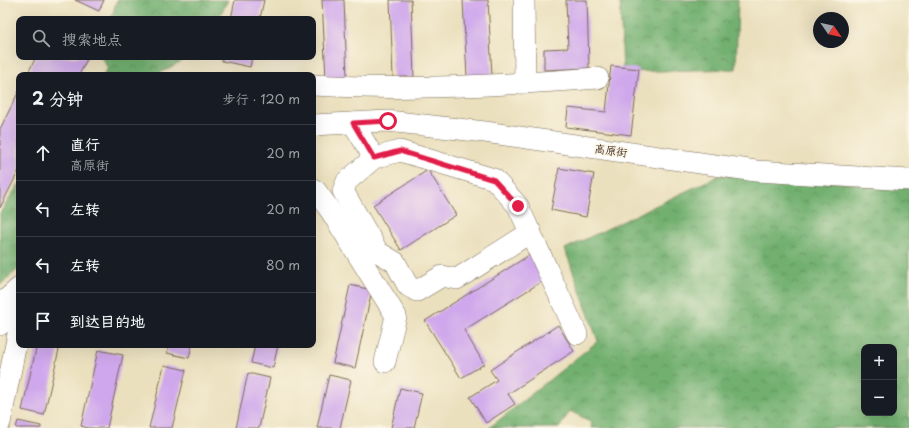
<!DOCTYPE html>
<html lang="zh">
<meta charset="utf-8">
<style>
body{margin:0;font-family:"Playpen Sans","LXGW WenKai TC",sans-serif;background:#242831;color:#f1f3f6}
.controls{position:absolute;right:12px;bottom:12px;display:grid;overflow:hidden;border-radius:8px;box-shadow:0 4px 16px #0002}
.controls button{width:36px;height:36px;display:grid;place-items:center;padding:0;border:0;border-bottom:1px solid #363941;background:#171b24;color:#f1f3f6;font:20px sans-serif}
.compass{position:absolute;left:813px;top:12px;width:36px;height:36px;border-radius:50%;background:#171b24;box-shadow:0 4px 16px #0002;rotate:124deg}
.stop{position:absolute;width:12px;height:12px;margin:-9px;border:3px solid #e11d48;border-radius:50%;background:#fff}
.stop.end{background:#e11d48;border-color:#fff;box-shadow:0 1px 4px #0008}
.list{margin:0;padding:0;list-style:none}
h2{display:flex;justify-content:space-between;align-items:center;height:52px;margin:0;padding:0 16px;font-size:17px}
h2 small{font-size:13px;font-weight:400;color:#9ea1a6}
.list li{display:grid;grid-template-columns:26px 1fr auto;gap:12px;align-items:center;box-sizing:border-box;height:56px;padding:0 16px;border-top:1px solid #363941}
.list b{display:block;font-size:15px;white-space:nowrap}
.list p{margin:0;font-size:13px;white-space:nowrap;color:#9ea1a6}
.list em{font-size:13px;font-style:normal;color:#9ea1a6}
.icon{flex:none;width:22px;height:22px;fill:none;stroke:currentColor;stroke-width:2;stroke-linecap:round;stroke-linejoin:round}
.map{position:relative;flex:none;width:909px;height:428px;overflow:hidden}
.search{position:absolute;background:#171b24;box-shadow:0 4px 16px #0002;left:16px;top:16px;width:300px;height:44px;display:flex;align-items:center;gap:10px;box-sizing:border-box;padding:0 14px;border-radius:8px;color:#9ea1a6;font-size:15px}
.panel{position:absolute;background:#171b24;box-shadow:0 4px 16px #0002;left:16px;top:72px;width:300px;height:276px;border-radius:8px}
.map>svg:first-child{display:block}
</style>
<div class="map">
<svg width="909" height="428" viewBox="0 0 909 428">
<defs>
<pattern id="forest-crowns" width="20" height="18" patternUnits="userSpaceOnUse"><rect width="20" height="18" fill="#72b070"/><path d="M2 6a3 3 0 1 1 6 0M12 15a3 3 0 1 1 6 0" fill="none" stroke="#5f8f5b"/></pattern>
</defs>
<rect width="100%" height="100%" fill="#fcf5e5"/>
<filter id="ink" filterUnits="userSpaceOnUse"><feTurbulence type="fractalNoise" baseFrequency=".025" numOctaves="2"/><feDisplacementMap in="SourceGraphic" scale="8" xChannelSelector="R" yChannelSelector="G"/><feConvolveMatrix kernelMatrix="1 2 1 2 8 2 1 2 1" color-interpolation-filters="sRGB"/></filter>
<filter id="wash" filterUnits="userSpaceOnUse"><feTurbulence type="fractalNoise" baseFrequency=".012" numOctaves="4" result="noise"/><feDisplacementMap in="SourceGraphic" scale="16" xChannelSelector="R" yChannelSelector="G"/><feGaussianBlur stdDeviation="0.9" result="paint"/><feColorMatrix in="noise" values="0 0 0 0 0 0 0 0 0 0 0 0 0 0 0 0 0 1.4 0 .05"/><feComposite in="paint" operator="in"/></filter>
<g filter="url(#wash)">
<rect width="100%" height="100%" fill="#ebe0be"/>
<g fill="url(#forest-crowns)" stroke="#566d47" fill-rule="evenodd">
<path d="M117 0H228L218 19H111Z"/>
<path d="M620 0H738L736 69 623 72Z"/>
<path d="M101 57H189L156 75H103L108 68Z"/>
<path d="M720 175 909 187V428H591L592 422 570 411 559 428H489L598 341 565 249ZM864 347H894V413H864Z"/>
<path d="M19 184V268L0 285V213Z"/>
</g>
<g id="blocks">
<g fill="#cfa7ec">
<path d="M75 0H104L99 11Z"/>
<path d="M235 0H264L260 19H231Z"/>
<path d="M322 0H344L347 77 326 78Z"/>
<path d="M390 0H411L414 77 393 78Z"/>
<path d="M463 0H488L492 76 467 77Z"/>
<path d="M566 0H587L589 68 544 70V49L568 48Z"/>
<path d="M36 57H88L79 75H27Z"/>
<path d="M222 57H252L250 67 222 61Z"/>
<path d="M611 66 639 69 631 135 566 127 568 108 606 112Z"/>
<path d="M19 91V170L0 208V129Z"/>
<path d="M559 168 594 174 586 217 551 210Z"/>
<path d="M428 170 456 215 401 250 373 205Z"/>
<path d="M531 254 546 279 464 330 484 364 461 378 425 321Z"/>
<path d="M350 285 372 290 355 368 333 363Z"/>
<path d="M558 325 574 351 508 394 515 404 486 423 470 397 497 380 490 370Z"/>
<path d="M37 345H60L44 415 22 410Z"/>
<path d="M169 345H192L189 358 167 353Z"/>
<path d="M255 345H278L273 368 251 363Z"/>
<path d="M98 350 123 355 107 428H88L81 426Z"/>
<path d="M164 365 186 370 172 428H149Z"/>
<path d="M248 373 270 378 259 428H236Z"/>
<path d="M329 375 351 380 340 428H317Z"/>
<path d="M400 388 422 393 414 428H391Z"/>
<path d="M18 421 41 426V428H16Z"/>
</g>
</g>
</g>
<g filter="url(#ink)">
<use href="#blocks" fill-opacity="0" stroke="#796a56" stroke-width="1"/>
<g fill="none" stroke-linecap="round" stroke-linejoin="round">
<g stroke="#796a56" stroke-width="22">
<g id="minor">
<path d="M524 0 525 83"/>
<path d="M313 85C408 91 504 85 598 78"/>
<path d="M353 123 374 158"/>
<path d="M313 125 388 121 485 132 756 171 909 180"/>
<path d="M313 189 316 191 330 210 396 316 385 362"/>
<path d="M531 232 457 279 442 276 417 291 408 286 395 262 378 252 343 191 347 181 374 158 400 151 494 179 518 206 577 334"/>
<path d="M0 305 19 288"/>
<path d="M0 325 19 308"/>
<path d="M0 423 19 329"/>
</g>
</g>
<use href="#minor" stroke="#fff" stroke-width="21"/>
</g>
</g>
<g fill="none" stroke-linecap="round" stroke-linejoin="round" filter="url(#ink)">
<path stroke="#e11d48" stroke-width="5" d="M388 121 353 123 374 158 400 151 494 180 518 206"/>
</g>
<g text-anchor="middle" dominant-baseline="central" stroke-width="3" stroke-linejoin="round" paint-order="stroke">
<g font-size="11" fill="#3b2a1e" stroke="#fcf5e5">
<text transform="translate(611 150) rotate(8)">高原街</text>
</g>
</g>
</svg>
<div class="controls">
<button>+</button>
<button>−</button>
</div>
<svg class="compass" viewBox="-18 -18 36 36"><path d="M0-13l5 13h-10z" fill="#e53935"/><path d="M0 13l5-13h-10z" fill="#9ea1a6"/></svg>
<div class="stop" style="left:388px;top:121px"></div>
<div class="stop end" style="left:518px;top:206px"></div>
<div class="search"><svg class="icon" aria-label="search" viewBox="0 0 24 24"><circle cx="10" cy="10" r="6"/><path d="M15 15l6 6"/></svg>搜索地点</div>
<section class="panel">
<h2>2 分钟<small>步行 · 120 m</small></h2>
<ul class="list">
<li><svg class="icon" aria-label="ahead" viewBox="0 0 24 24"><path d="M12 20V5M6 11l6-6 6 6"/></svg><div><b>直行</b><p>高原街</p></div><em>20 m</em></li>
<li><svg class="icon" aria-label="left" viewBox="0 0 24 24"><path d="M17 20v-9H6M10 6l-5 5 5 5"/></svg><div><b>左转</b></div><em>20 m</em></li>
<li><svg class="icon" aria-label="left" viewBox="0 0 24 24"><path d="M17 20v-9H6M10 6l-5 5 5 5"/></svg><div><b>左转</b></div><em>80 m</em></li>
<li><svg class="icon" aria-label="arrive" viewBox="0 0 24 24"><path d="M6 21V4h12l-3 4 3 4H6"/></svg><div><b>到达目的地</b></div></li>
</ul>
</section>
</div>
